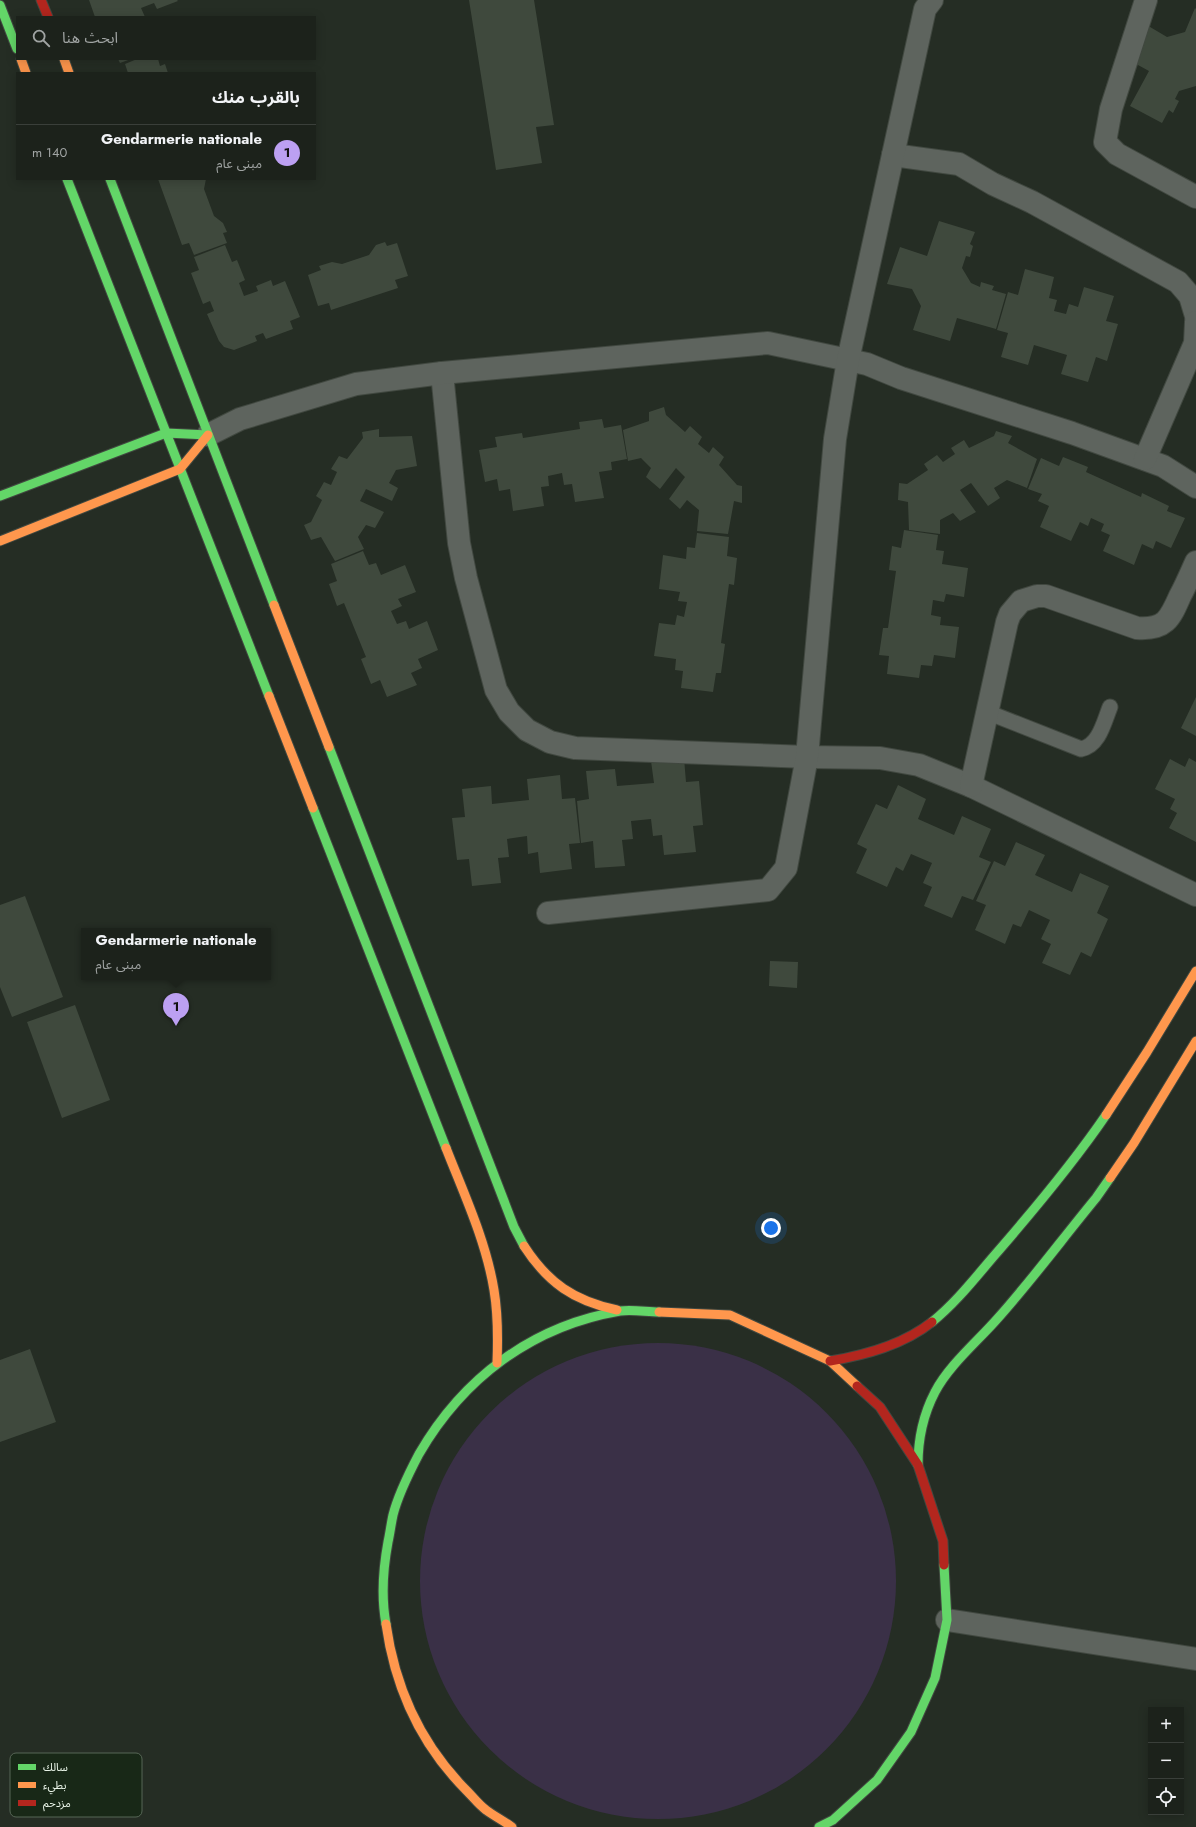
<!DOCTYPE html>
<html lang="ar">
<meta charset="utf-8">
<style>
body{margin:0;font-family:Jost,"Noto Sans Arabic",sans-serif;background:#292f28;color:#f1f3f6;direction:rtl}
.controls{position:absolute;right:12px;bottom:12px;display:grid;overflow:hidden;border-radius:0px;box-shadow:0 2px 10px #0003}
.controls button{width:36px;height:36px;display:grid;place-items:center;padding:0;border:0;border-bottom:1px solid #3a3f3a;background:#1c221b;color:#f1f3f6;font:20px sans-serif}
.you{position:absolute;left:771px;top:1228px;width:14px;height:14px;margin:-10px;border:3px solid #fff;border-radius:50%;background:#1a73e8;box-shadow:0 0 0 6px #1a73e833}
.badge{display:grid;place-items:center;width:26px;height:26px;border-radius:50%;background:#bca0f2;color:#111;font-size:13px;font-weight:700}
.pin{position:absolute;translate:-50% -33px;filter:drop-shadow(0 1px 2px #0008)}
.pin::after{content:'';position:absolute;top:21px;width:14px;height:12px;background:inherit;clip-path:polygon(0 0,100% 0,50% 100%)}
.popup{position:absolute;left:81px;top:928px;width:190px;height:52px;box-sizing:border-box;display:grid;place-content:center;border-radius:0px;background:#1c221b;filter:drop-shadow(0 1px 3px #0005);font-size:13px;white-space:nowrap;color:#a0a4a3}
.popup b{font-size:15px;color:#f1f3f6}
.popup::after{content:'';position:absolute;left:50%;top:100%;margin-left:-8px;border:8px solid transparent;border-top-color:#1c221b}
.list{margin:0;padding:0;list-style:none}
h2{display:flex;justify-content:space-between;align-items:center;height:52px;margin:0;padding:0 16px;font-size:17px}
h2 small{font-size:13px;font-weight:400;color:#a0a4a3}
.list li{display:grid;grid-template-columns:26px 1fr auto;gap:12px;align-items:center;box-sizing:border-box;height:56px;padding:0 16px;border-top:1px solid #3a3f3a}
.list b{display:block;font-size:15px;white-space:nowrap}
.list p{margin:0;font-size:13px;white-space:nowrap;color:#a0a4a3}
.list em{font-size:13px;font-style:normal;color:#a0a4a3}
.icon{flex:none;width:22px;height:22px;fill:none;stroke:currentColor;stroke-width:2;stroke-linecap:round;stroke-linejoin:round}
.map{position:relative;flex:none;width:1196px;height:1827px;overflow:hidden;direction:ltr}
.search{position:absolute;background:#1c221b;box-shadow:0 2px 10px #0003;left:16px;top:16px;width:300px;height:44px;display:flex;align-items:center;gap:10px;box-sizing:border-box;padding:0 14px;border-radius:0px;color:#a0a4a3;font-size:15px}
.panel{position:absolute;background:#1c221b;box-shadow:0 2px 10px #0003;left:16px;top:72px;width:300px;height:108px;border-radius:0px;direction:rtl}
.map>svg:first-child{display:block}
</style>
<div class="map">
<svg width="1196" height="1827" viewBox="0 0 1196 1827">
<rect width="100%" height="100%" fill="#252d24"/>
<circle fill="#3a3047" cx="658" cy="1581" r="238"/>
<g fill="#3f493d">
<path d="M89 0H177L178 1 157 9 154 3 141 8 145 17H95Z"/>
<path d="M469 0H534L554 125 536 127 542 163 496 170Z"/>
<path d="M1195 8 1196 9V86L1179 91 1175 99 1179 101 1173 113 1169 110 1162 123 1130 106 1149 71 1127 59 1145 24 1167 37 1185 32Z"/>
<path d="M118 59H131L120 63Z"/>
<path d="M137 59H158L160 66 165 64 168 73H128L125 64Z"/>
<path d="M158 179H206L204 189 214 216 223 223 227 232 223 233 227 243 194 255 189 243 182 245Z"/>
<path d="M939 221 975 232 970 244 973 246 970 257 966 256 962 268 971 283 980 287 981 282 994 286 992 290 1006 294 996 329 957 318 950 341 913 330 921 306 912 289 887 284 900 247 927 256Z"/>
<path d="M385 242 387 246 397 243 408 276 395 280 398 288 331 310 329 303 318 306 308 275 321 270 319 266 332 262 342 264 369 255 376 245Z"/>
<path d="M225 245 232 262 237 260 245 280 239 283 244 296 258 291 256 286 271 280 273 286 285 281 300 317 290 321 293 329 266 339 263 333 255 336 257 341 234 350 224 347 219 341 207 314 214 311 210 301 203 304 191 273 199 270 194 257Z"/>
<path d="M1025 269 1054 277 1049 298 1057 300 1054 311 1066 314 1069 304 1078 307 1084 287 1114 296 1106 321 1118 324 1107 361 1096 357 1088 382 1061 374 1067 355 1034 345 1028 365 1001 357 1008 333 997 330 1008 292 1018 295Z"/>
<path d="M664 407 666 415 685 432 690 426 702 437 698 444 709 453 713 447 724 457 719 465 737 485 742 486V503L734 501 728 534 697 531 699 510 687 500 680 509 669 499 685 477 676 468 660 489 646 477 651 468 641 458 628 461 623 430 649 421V412Z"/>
<path d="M602 419 604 428 621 425 627 459 611 462 612 470 599 472 604 498 575 502 572 484 564 485 562 473 548 476 549 486 541 487 544 506 513 511 510 489 499 491 497 479 485 482 479 450 497 447 495 437 522 433 523 438 580 429 579 422Z"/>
<path d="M379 429V437L412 436 417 466 396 470 389 483 398 488 392 501 366 489 360 501 384 512 375 528 366 525 358 537 364 549 335 561 321 537 311 540 304 525 311 522 322 500 316 496 324 482 331 485 337 472 331 469 339 456 347 459 363 438 362 432Z"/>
<path d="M996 431 1012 436 1008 443 1037 459 1027 488 1007 480 994 488 1000 498 988 506 971 483 960 490 976 512 960 521 953 513 940 520V534L909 530 908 502 898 500 899 483 907 484 928 470 924 464 937 455 943 462 955 454 951 448 964 440 969 448 994 436Z"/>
<path d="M1063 457 1088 467 1086 472 1141 497 1142 493 1169 506 1167 511 1185 518 1171 548 1156 541 1153 549 1142 544 1134 565 1103 551 1110 535 1101 531 1104 524 1091 518 1088 526 1080 522 1071 541 1040 527 1049 506 1038 501 1042 494 1028 489 1041 458 1059 466Z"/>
<path d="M904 530 938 535 936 550 944 551 942 564 968 568 964 597 946 594 944 602 933 600 931 615 941 617 940 625 959 627 955 658 934 655 932 666 921 665 919 678 887 674 889 656 879 655 883 628H888L896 571 889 570 892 546 901 548Z"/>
<path d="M697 533 729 537 727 556 737 558 734 585 729 584 721 643 725 644 721 673H716L713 692 681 688 683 671 675 670 676 659 654 656 659 623 675 625 677 615 684 617 687 602 678 601 680 592 659 589 663 555 686 559 687 547 695 548Z"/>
<path d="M363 551 369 565 376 563 381 575 405 565 416 592 398 599 402 606 391 611 397 624 406 621 409 629 427 621 438 650 418 659 422 668 411 673 417 685 387 697 380 680 371 684 361 659 366 657 344 603 337 606 329 584 337 581 331 564Z"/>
<path d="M1196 697V736L1181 728Z"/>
<path d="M684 758 686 782 699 781 703 825 693 826 696 852 664 855 662 835 653 836 651 819 631 821 633 839 622 840 625 866 595 868 593 841 581 843 577 801 589 799 586 771 615 769 617 786 654 783 651 761Z"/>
<path d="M1189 758 1196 762V842L1169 828 1177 813 1170 809 1175 799 1155 789 1170 759 1185 767Z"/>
<path d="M560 775 562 799 575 798 580 843 569 844 572 869 540 873 538 852 528 854 527 836 507 839 509 857 498 858 501 883 472 886 469 859 457 860 452 818 465 817 462 789 491 786 492 804 529 800 527 779Z"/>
<path d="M898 785 926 799 918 819 954 835 962 816 991 829 979 857 991 862 973 900 962 896 952 918 924 906 932 887 923 883 932 863 911 854 903 871 896 867 887 887 856 873 867 849 857 844 876 804 887 809Z"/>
<path d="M1016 842 1045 855 1035 875 1072 892 1080 873 1109 886 1097 913 1108 919 1091 957 1081 952 1070 975 1042 963 1051 944 1041 939 1050 920 1029 910 1021 927 1013 924 1005 944 975 930 986 905 976 901 994 861 1005 866Z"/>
<path d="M25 896 63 997 12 1017 0 987V905Z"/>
<path d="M770 961 798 962 797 988 769 986Z"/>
<path d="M75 1005 110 1100 62 1118 27 1022Z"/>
<path d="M30 1349 56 1422 0 1442V1360Z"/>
</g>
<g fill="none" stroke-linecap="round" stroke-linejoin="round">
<g stroke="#414840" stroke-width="17">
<path id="lane" d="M987 712 1081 749C1099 746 1104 722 1110 707"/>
</g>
<g stroke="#414840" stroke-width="24">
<g id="street">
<path d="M1146 0 1111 109 1105 142 1117 154 1196 197"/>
<path d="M893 155 959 164 993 184 1032 202 1178 282 1190 296 1196 316"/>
<path d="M442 373 459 543 466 578 496 690 509 712 527 730 550 742 575 748 807 757 880 758 919 765 971 786 1196 895"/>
<path d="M208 435 240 419 356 384 442 373 768 343 867 364 901 378 1072 433 1163 466 1196 487"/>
<path d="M1145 459 1195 343 1196 322"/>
<path d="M971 786 1007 622 1010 614 1021 601 1037 596H1046L1137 628C1165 630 1170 619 1180 596 1186 585 1191 573 1196 562"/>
<path d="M548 913 768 890 786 868 807 757 835 439 848 360 925 9 932 0"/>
<path d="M947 1620 1196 1659"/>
</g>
</g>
<g stroke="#414840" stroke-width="11">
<g id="fast">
<path d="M0 5 17 49"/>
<path d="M67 179 269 696"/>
<path d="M110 179 274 605"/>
<path d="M0 496 166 433 208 435"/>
<path d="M329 747 514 1227 524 1246"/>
<path d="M313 808 446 1148"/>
<path d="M932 1322C958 1301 978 1274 1000 1249 1038 1205 1074 1162 1106 1115"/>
<path d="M918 1465C918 1439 923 1415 935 1392 949 1365 978 1341 998 1318 1032 1280 1063 1238 1096 1198L1110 1178"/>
<path d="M386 1624C381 1597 383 1569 388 1542 390 1533 391 1524 393 1515 398 1495 409 1473 419 1454 463 1378 532 1326 620 1311 632 1309 647 1312 659 1312"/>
<path d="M819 1827 833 1820 877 1780 911 1732 935 1678 947 1620 944 1565"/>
</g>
</g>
<g stroke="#414840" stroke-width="11">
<g id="slow">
<path d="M21 59 26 73"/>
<path d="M64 59 69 73"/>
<path d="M0 541 180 469 208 435"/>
<path d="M274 605 329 747"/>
<path d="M269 696 313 808"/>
<path d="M1106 1115 1147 1052 1196 971"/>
<path d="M446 1148C464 1194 486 1241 494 1290 498 1314 498 1339 497 1363"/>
<path d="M1110 1178 1134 1143 1196 1041"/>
<path d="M524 1246C548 1283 574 1301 617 1310"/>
<path d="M659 1312 730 1315 830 1361 857 1386"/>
<path d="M386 1624C395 1688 420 1744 467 1791 473 1797 479 1805 486 1810 494 1816 504 1821 512 1827"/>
</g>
</g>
<g stroke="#414840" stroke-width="11">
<g id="jam">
<path d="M41 0 48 17"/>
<path d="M830 1361C866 1355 903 1345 932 1322"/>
<path d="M857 1386 880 1407 918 1465 943 1541 944 1565"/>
</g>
</g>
<use href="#lane" stroke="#5e645e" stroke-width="15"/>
<use href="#street" stroke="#5e645e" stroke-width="22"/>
<use href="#fast" stroke="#63d668" stroke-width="9"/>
<use href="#slow" stroke="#ff974d" stroke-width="9"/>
<use href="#jam" stroke="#b3261e" stroke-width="9"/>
</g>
<rect x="10" y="1753" width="132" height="64" rx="6" fill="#182817" stroke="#576656" stroke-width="1"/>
<rect x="18" y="1764" width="18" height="6" fill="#63d668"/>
<rect x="18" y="1782" width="18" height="6" fill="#ff974d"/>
<rect x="18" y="1800" width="18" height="6" fill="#b3261e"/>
<g font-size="11" fill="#eaf5e9">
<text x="43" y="1771">سالك</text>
<text x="43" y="1789">بطيء</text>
<text x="43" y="1807">مزدحم</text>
</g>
</svg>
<div class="controls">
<button>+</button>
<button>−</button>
<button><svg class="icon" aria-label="locate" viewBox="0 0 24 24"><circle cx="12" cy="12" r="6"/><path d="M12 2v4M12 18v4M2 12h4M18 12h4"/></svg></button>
</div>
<div class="you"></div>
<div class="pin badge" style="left:176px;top:1026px">1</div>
<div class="popup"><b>Gendarmerie nationale</b>مبنى عام</div>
<div class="search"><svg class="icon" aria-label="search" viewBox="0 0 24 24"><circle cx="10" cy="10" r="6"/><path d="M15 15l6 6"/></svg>ابحث هنا</div>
<section class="panel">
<h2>بالقرب منك<small></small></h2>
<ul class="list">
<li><span class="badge">1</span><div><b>Gendarmerie nationale</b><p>مبنى عام</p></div><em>140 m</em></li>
</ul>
</section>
</div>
